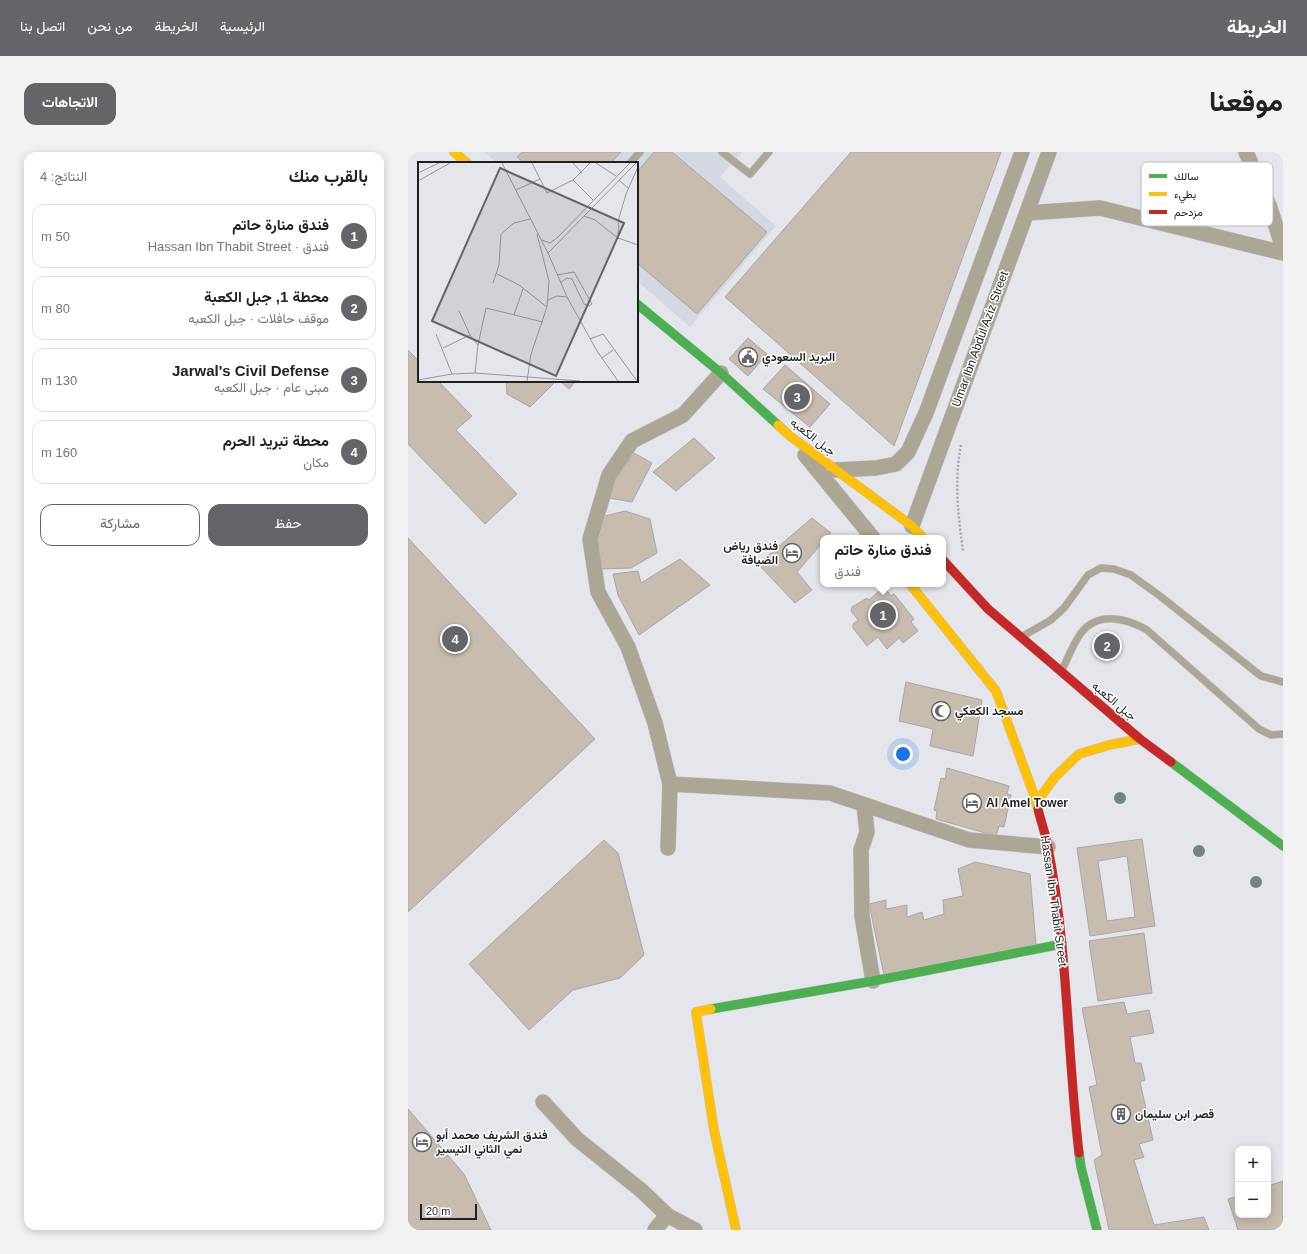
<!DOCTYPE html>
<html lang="ar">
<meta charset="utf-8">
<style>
body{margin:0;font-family:Helvetica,Vazirmatn,sans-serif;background:#f2f2f2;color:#202124;direction:rtl}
.controls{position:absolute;right:12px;bottom:12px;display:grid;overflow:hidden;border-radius:8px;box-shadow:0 2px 10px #0003}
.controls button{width:36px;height:36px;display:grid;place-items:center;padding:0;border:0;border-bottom:1px solid #e0e0e0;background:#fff;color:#202124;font:20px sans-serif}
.scale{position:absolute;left:12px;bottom:10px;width:57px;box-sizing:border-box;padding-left:4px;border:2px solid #1e2023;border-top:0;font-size:11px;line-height:14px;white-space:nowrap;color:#1e2023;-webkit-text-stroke:3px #fff;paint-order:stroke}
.you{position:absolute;left:495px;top:602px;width:14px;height:14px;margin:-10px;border:3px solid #fff;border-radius:50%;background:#1a73e8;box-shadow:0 0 0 6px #1a73e833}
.badge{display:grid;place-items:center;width:26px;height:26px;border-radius:50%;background:#636569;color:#fff;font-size:13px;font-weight:700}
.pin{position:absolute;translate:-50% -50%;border:2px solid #fff;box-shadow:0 1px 4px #0006}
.popup{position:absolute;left:412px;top:383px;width:126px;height:52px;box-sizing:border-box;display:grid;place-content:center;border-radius:8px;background:#fff;filter:drop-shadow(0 1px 3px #0005);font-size:13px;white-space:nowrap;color:#757577}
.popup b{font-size:15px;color:#202124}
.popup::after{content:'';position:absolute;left:50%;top:100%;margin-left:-8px;border:8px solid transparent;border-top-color:#fff}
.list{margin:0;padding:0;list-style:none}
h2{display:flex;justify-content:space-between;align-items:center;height:52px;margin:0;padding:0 16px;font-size:17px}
h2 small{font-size:13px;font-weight:400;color:#757577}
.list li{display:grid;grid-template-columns:26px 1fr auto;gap:12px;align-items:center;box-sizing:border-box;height:64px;margin:0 8px 8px;padding:0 8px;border:1px solid #e0e0e0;border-radius:12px}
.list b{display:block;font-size:15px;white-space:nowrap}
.list p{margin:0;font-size:13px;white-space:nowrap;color:#757577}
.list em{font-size:13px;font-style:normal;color:#757577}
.actions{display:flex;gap:8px;padding:12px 16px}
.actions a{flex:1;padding:9px 0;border:1px solid #636569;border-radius:12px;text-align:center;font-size:14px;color:#636569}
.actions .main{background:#636569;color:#fff}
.map{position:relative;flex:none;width:875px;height:1078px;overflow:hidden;direction:ltr;border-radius:12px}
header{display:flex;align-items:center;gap:24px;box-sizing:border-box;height:56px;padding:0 20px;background:#636569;color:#fff}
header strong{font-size:19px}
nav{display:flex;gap:22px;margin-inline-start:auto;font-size:14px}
.intro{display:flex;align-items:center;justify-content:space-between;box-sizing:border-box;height:96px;padding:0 24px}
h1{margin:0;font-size:28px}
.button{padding:10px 18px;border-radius:12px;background:#636569;color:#fff;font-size:14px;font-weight:700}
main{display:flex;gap:24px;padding:0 24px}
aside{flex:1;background:#fff;border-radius:12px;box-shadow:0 2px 10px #0003}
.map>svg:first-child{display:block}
</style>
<header>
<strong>الخريطة</strong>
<nav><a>الرئيسية</a><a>الخريطة</a><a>من نحن</a><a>اتصل بنا</a></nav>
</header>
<div class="intro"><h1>موقعنا</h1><a class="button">الاتجاهات</a></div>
<main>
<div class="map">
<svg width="875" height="1078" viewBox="0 0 875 1078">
<rect width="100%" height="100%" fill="#e4e6ec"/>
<path fill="#d3d8e3" d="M76 0H334L312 25 368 74 282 175 229 129V11H89Z"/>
<g fill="#c7bcae" stroke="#a7a7a8" fill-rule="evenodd">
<path d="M114 0H213L203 11H116L109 5Z"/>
<path d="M246 0H264L359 80 289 162 229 111V20Z"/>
<path d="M443 0H593L486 294 317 145Z"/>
<path d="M340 186 359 202 340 224 321 207Z"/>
<path d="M0 198 11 209V229H30L64 264 48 278 109 342 77 372 0 292Z"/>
<path d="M377 213 422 252 402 275 355 237Z"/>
<path d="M98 229H148L122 255 99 242Z"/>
<path d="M152 229H168L161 237Z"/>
<path d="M286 286 307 306 268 339 245 320Z"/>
<path d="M226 301 244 311 224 350 195 345Z"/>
<path d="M217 359 242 367 249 401 223 416 193 417 183 391 189 366Z"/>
<path d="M404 366 423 381 418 386H415V390L389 420 404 438 387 451 350 412Z"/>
<path d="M0 386 187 587 0 760Z"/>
<path d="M272 407 302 433 231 483 210 443 205 422 230 419 233 431Z"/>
<path d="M476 435 483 444 486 442 506 467 503 470 510 479 495 491 491 486 479 497 470 485 459 494 445 476V472L450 468 443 459 444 455 459 446 461 448Z"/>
<path d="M498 530 574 548 565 604 522 594 525 577 491 569Z"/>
<path d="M539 616 601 634 599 642 603 643 596 675 591 674 588 684 528 667 529 659 526 658 533 626 537 627Z"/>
<path d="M734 687 747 774 682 784 669 696ZM719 704 727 765 699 769 690 709Z"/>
<path d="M196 688 210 701 236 803 212 826 165 838 121 878 61 812Z"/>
<path d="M567 710 622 722 628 793 476 823 461 752 478 748V757L499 753V765L514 760 516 768 536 762 535 748 555 744 550 717Z"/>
<path d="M736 781 744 841 690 849 681 789Z"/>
<path d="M716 850 719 862 741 858 746 881 722 885 727 911H733L737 928 732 930 745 988 731 992 736 1005 726 1008 746 1073 796 1065 801 1078H701L686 1008 694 1003 681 935 689 933 674 856Z"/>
<path d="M0 957 56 1022 83 1078H0Z"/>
<path d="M875 1029V1078H830L820 1047 830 1044V1063H860V1034Z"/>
</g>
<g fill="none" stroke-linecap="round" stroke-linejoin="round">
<g stroke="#c1c3c7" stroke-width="8">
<g id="lane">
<path d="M314 0 342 22 361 0"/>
<path d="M222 11 232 0"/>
<path d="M615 484 643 468 656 456 680 423 693 416 706 417 723 423 752 444 853 524 875 530"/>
<path d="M654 518C660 506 665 492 673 481 690 459 718 466 739 478L851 577 863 583 875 582"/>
</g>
</g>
<g stroke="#c1c3c7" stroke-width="16">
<g id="street">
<path d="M838 0 862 56 875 96"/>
<path d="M619 61 692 56 875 101"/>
<path d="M397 303 465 386"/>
<path d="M428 318 468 316 488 312 500 300 518 261 614 0"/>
<path d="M504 374 641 0"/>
<path d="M262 632 422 641 561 688 640 695"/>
<path d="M456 653 459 680 453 698 454 764 465 829"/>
<path d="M260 696 262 632 247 571 220 495 190 440 182 387 201 323 224 289 275 263 313 221"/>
<path d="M135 950 169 987 234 1039 259 1063 287 1078"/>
<path d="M247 1078 259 1063"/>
</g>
</g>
<g stroke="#c1c3c7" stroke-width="10">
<g id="fast">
<path d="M229 152 313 221 370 273"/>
<path d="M763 610 875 694"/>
<path d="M303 857 465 829 654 792"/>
<path d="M671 1001 673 1015 689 1078"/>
</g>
</g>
<g stroke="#c1c3c7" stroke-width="10">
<g id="slow">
<path d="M46 0 59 11"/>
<path d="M370 273 382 284 504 374 515 386"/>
<path d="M502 432 588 539 626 643 630 657"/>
<path d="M628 651 647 625 671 602 701 593 732 587"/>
<path d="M303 857 288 860 306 978 328 1078"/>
</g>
</g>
<g stroke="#c1c3c7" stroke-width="10">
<g id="jam">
<path d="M535 408 580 457 732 587 763 610"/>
<path d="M630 657C633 670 638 683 640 696 660 796 659 900 671 1001"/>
</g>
</g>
<path stroke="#aaa89f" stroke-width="2.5" stroke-dasharray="2 2" stroke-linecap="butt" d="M553 293C546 328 550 363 555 399"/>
<use href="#lane" stroke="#aca695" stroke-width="7"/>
<use href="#street" stroke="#aca695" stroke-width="15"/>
<use href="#fast" stroke="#4caf50" stroke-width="9"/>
<use href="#slow" stroke="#ffc107" stroke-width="9"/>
<use href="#jam" stroke="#c62828" stroke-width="9"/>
</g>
<g fill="#6f877d">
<circle cx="712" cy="646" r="6"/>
<circle cx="791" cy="699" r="6"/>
<circle cx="848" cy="730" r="6"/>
</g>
<defs>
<g id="civic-ring" transform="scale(1)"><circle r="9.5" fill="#fff" stroke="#636569" stroke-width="1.5"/><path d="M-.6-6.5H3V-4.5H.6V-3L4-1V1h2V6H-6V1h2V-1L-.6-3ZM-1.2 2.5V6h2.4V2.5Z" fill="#636569"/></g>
<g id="hotel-ring" transform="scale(1)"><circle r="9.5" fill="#fff" stroke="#636569" stroke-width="1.5"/><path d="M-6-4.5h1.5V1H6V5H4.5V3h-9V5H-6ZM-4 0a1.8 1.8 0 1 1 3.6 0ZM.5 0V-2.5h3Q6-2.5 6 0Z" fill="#636569"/></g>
<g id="mosque-ring" transform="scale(1)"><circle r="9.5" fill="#fff" stroke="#636569" stroke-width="1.5"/><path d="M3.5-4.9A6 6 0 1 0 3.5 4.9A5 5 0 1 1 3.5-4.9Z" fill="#636569"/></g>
<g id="building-ring" transform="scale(1)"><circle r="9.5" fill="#fff" stroke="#636569" stroke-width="1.5"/><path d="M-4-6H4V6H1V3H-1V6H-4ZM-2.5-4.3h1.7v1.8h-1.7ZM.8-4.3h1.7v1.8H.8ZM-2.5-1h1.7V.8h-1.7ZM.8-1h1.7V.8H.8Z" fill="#636569"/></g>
</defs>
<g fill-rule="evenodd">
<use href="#civic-ring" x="340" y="205"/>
<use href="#hotel-ring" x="384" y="401"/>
<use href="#mosque-ring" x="533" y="559"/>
<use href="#hotel-ring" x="564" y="651"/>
<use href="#building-ring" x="713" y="962"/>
<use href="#hotel-ring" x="14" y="990"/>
</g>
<g text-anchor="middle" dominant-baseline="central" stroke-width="3" stroke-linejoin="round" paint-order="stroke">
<g font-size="12" fill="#1e2023" stroke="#fff">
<text transform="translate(572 187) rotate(-70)">Umar Ibn Abdul Aziz Street</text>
<text transform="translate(405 285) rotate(38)">جبل الكعبه</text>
<text transform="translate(706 549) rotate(40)">جبل الكعبه</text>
<text transform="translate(646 749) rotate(82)">Hassan Ibn Thabit Street</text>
</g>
<g font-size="12" font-weight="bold" fill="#1e2023" stroke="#fff" text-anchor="start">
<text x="354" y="205">البريد السعودي</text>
<text x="370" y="394" text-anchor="end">فندق رياض<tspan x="370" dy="14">الضيافة</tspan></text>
<text x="547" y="559">مسجد الكعكي</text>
<text x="578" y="651">Al Amel Tower</text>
<text x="727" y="962">قصر ابن سليمان</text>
<text x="28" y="983">فندق الشريف محمد أبو<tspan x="28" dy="14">نمي الثاني التيسير</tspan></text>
</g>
</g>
<g transform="translate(10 10)">
<rect width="220" height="220" fill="#e4e6ec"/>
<path fill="none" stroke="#95979c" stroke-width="1" d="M84 1 130 91 149 135 179 189 200 219M114 1 129 31 155 18 172 1M155 1 164 11M178 1 198 14M0 11 21 1M155 18 175 38M201 18 210 26M0 19 32 1M98 28 122 17M166 54 177 58 200 76 201 56 208 32 220 5M200 76 220 83M124 78 132 81 139 76 212 1M130 91 218 1M79 112 101 123 129 145M139 113 156 110 174 142 171 144 166 142 154 117 149 116 142 121M75 121 81 103 83 72 96 61 112 57M130 138 139 134 149 135M41 149 52 173 60 183M96 153 105 127M18 172 34 212M172 177 185 172 219 219M25 186 52 173M184 196 195 188M57 211 60 183 68 146 125 160M0 218 34 212 57 211 162 219M109 219 113 192 129 145 131 119 119 72"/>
<path fill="#636569" fill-opacity="0.15" stroke="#636569" stroke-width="2" d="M82 6 206 61 138 214 14 159Z"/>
<rect width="220" height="220" fill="none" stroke="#1e2023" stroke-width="2"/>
</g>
<rect x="733" y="10" width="132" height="64" rx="6" fill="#fff" stroke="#bcbcbd" stroke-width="1"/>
<rect x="741" y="22" width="18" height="4" fill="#4caf50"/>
<rect x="741" y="40" width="18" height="4" fill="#ffc107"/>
<rect x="741" y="58" width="18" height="4" fill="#c62828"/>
<g font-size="11" fill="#1e2023">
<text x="766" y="28">سالك</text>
<text x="766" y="46">بطيء</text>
<text x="766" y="64">مزدحم</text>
</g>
</svg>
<div class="controls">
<button>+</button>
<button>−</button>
</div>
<div class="scale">20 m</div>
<div class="you"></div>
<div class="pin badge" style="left:475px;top:463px">1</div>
<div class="popup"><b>فندق منارة حاتم</b>فندق</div>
<div class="pin badge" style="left:699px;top:494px">2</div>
<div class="pin badge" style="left:389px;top:245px">3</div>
<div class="pin badge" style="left:47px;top:487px">4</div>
</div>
<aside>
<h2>بالقرب منك<small>النتائج: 4</small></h2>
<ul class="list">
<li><span class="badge">1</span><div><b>فندق منارة حاتم</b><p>فندق · Hassan Ibn Thabit Street</p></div><em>50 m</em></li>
<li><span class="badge">2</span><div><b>محطة 1, جبل الكعبة</b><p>موقف حافلات · جبل الكعبه</p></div><em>80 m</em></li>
<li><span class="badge">3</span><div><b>Jarwal's Civil Defense</b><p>مبنى عام · جبل الكعبه</p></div><em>130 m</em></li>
<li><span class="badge">4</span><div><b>محطة تبريد الحرم</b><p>مكان</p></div><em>160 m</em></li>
</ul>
<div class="actions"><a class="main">حفظ</a><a>مشاركة</a></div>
</aside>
</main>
